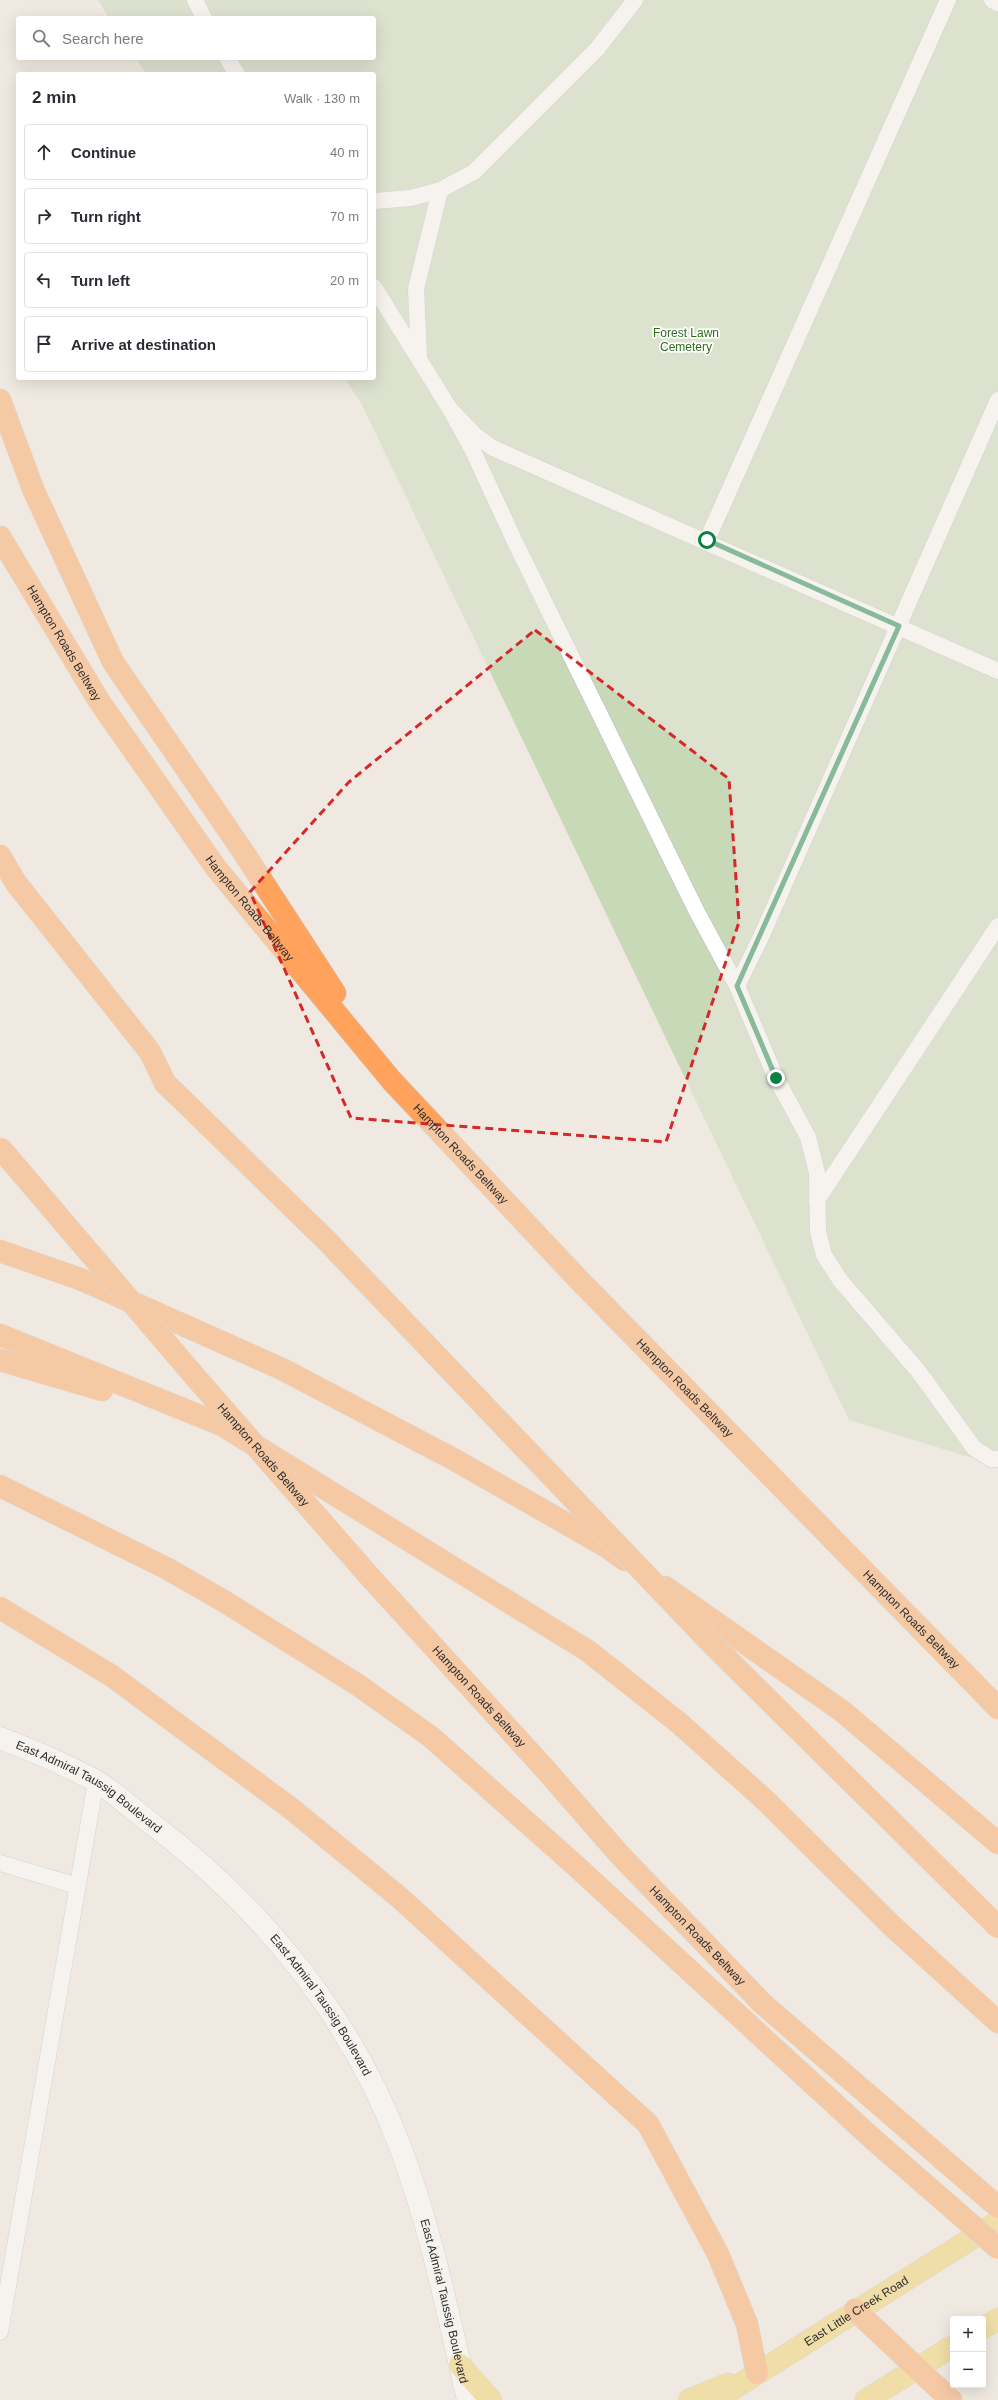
<!DOCTYPE html>
<meta charset="utf-8">
<style>
body{margin:0;font-family:Arial,sans-serif;background:#f2f2f3;color:#2b2b33}
.controls{position:absolute;right:12px;bottom:12px;display:grid;overflow:hidden;border-radius:4px;box-shadow:0 4px 16px #0002}
.controls button{width:36px;height:36px;display:grid;place-items:center;padding:0;border:0;border-bottom:1px solid #e1e1e2;background:#fff;color:#2b2b33;font:20px sans-serif}
.stop{position:absolute;width:12px;height:12px;margin:-9px;border:3px solid #0b8043;border-radius:50%;background:#fff}
.stop.end{background:#0b8043;border-color:#fff;box-shadow:0 1px 4px #0008}
.list{margin:0;padding:0;list-style:none}
h2{display:flex;justify-content:space-between;align-items:center;height:52px;margin:0;padding:0 16px;font-size:17px}
h2 small{font-size:13px;font-weight:400;color:#7c7c81}
.list li{display:grid;grid-template-columns:26px 1fr auto;gap:12px;align-items:center;box-sizing:border-box;height:56px;margin:0 8px 8px;padding:0 8px;border:1px solid #e1e1e2;border-radius:4px}
.list b{display:block;font-size:15px;white-space:nowrap}
.list em{font-size:13px;font-style:normal;color:#7c7c81}
.icon{flex:none;width:22px;height:22px;fill:none;stroke:currentColor;stroke-width:2;stroke-linecap:round;stroke-linejoin:round}
.map{position:relative;flex:none;width:998px;height:2400px;overflow:hidden}
.search{position:absolute;background:#fff;box-shadow:0 4px 16px #0002;left:16px;top:16px;width:360px;height:44px;display:flex;align-items:center;gap:10px;box-sizing:border-box;padding:0 14px;border-radius:4px;color:#7c7c81;font-size:15px}
.panel{position:absolute;background:#fff;box-shadow:0 4px 16px #0002;left:16px;top:72px;width:360px;height:308px;border-radius:4px}
.map>svg:first-child{display:block}
</style>
<div class="map">
<svg width="998" height="2400" viewBox="0 0 998 2400">
<rect width="100%" height="100%" fill="#efe9e1"/>
<path fill="#c8d9b8" d="M98 0H998V1466L849 1420 361 403 344 378H374V74H146L136 58H374V18H109Z"/>
<g fill="none" stroke-linecap="round" stroke-linejoin="round">
<g stroke="#b4b7c1" stroke-width="17">
<g id="service">
<path d="M195 0 204 18"/>
<path d="M992 0 998 3"/>
<path d="M227 58 237 74"/>
<path d="M374 201 411 198 440 190 474 172 597 49 635 0"/>
<path d="M374 287 450 409 476 436 493 448 998 671"/>
<path d="M419 357 416 289 440 190"/>
<path d="M450 409 473 451 515 542 696 910 737 986 776 1078 808 1137 817 1173 818 1232 824 1255 840 1280 919 1372 974 1448 991 1459H998"/>
<path d="M707 540 948 0"/>
<path d="M737 986 761 937 998 400"/>
<path d="M817 1200 998 926"/>
<path d="M0 1863 77 1886"/>
<path d="M0 2332 96 1781"/>
</g>
</g>
<g stroke="#b4b7c1" stroke-width="23">
<g id="secondary">
<path id="s1" d="M0 1738C32 1750 64 1764 94 1780 114 1791 133 1810 152 1824 261 1907 350 2015 399 2144 431 2227 448 2315 468 2400"/>
</g>
</g>
<g stroke="#c9c9c9" stroke-width="23">
<g id="primary">
<path d="M983 2328 998 2319"/>
<path d="M460 2365 491 2400"/>
<path d="M689 2400 728 2384"/>
<path id="s2" d="M715 2400 998 2222"/>
<path d="M866 2400 953 2346"/>
</g>
</g>
<g stroke="#c9c9c9" stroke-width="23">
<g id="motorway">
<path d="M0 400 33 489 113 662 242 850 335 993"/>
<path id="s3" d="M0 537 99 701 216 868 392 1081 579 1280 998 1708"/>
<path d="M0 856 16 883 150 1052 165 1083 326 1240"/>
<path d="M0 1251 80 1279 282 1369 455 1460 607 1547 625 1560"/>
<path d="M0 1335 222 1425 588 1651 679 1723 766 1801 891 1925 998 2022"/>
<path d="M0 1360 102 1390"/>
<path d="M0 1486 166 1568 222 1600 358 1685 431 1737 577 1867 874 2140"/>
<path d="M665 1587 842 1711 998 1843"/>
<path d="M0 1608 112 1676 293 1810 400 1898 648 2124 718 2254 747 2324 757 2373"/>
<path id="s4" d="M545 1769 619 1854 763 2004 998 2207"/>
<path d="M855 2310 951 2400"/>
</g>
</g>
<use href="#service" stroke="#fff" stroke-width="16"/>
<use href="#secondary" stroke="#fff" stroke-width="22"/>
<use href="#primary" stroke="#f2d163" stroke-width="22"/>
<use href="#motorway" stroke="#ffa35c" stroke-width="22"/>
<g stroke="#c9c9c9" stroke-width="23" stroke-linecap="butt">
<g id="motorway-bridge">
<path id="s5" d="M1 1149 197 1379 370 1577 545 1769"/>
<path d="M326 1240 711 1643 998 1927"/>
<path d="M874 2140 998 2248"/>
</g>
</g>
<use href="#motorway-bridge" stroke="#ffa35c" stroke-width="22"/>
</g>
<g fill="none" stroke-linecap="round" stroke-linejoin="round">
<path stroke="#0b8043" stroke-width="5" d="M707 540 899 626 737 986 776 1078"/>
</g>
<path d="M0 0H998V2400H0ZM535 630 729 779 739 922 666 1142 351 1118 250 892 349 782Z" fill="#efe9e1" fill-opacity=".55" fill-rule="evenodd"/>
<path fill="none" stroke="#d62828" stroke-width="3" stroke-dasharray="8 5" stroke-linejoin="round" d="M535 630 729 779 739 922 666 1142 351 1118 250 892 349 782Z"/>
<g text-anchor="middle" dominant-baseline="central" stroke-width="3.5" stroke-linejoin="round" paint-order="stroke">
<g font-size="12" fill="#2c6e1b" stroke="#fff">
<text x="686" y="333">Forest Lawn<tspan x="686" dy="14">Cemetery</tspan></text>
</g>
<g font-size="12" fill="#2e2e2e" stroke="#fff">
<text stroke="none"><textPath href="#s3" startOffset="124">Hampton Roads Beltway</textPath></text>
<text stroke="none"><textPath href="#s3" startOffset="448">Hampton Roads Beltway</textPath></text>
<text stroke="none"><textPath href="#s3" startOffset="772">Hampton Roads Beltway</textPath></text>
<text stroke="none"><textPath href="#s3" startOffset="1096">Hampton Roads Beltway</textPath></text>
<text stroke="none"><textPath href="#s5" startOffset="403">Hampton Roads Beltway</textPath></text>
<text stroke="none"><textPath href="#s3" startOffset="1420">Hampton Roads Beltway</textPath></text>
<text stroke="none"><textPath href="#s5" startOffset="727">Hampton Roads Beltway</textPath></text>
<text stroke="none"><textPath href="#s1" startOffset="102">East Admiral Taussig Boulevard</textPath></text>
<text stroke="none"><textPath href="#s4" startOffset="226">Hampton Roads Beltway</textPath></text>
<text stroke="none"><textPath href="#s1" startOffset="425">East Admiral Taussig Boulevard</textPath></text>
<text stroke="none"><textPath href="#s1" startOffset="749">East Admiral Taussig Boulevard</textPath></text>
<text stroke="none"><textPath href="#s2" startOffset="167">East Little Creek Road</textPath></text>
</g>
</g>
</svg>
<div class="controls">
<button>+</button>
<button>−</button>
</div>
<div class="stop" style="left:707px;top:540px"></div>
<div class="stop end" style="left:776px;top:1078px"></div>
<div class="search"><svg class="icon" aria-label="search" viewBox="0 0 24 24"><circle cx="10" cy="10" r="6"/><path d="M15 15l6 6"/></svg>Search here</div>
<section class="panel">
<h2>2 min<small>Walk · 130 m</small></h2>
<ul class="list">
<li><svg class="icon" aria-label="ahead" viewBox="0 0 24 24"><path d="M12 20V5M6 11l6-6 6 6"/></svg><div><b>Continue</b></div><em>40 m</em></li>
<li><svg class="icon" aria-label="right" viewBox="0 0 24 24"><path d="M7 20v-9h11M14 6l5 5-5 5"/></svg><div><b>Turn right</b></div><em>70 m</em></li>
<li><svg class="icon" aria-label="left" viewBox="0 0 24 24"><path d="M17 20v-9H6M10 6l-5 5 5 5"/></svg><div><b>Turn left</b></div><em>20 m</em></li>
<li><svg class="icon" aria-label="arrive" viewBox="0 0 24 24"><path d="M6 21V4h12l-3 4 3 4H6"/></svg><div><b>Arrive at destination</b></div></li>
</ul>
</section>
</div>
